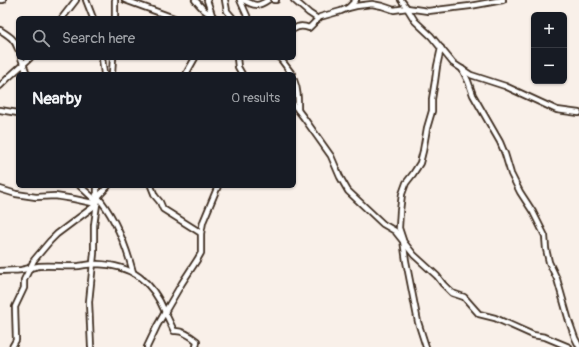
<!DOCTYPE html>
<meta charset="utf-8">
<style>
body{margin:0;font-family:Pangolin,sans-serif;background:#242831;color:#f1f3f6}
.controls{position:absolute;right:12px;top:12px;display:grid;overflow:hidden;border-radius:6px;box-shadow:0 1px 3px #0004}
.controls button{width:36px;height:36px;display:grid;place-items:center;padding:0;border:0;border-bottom:1px solid #363941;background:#171b24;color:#f1f3f6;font:20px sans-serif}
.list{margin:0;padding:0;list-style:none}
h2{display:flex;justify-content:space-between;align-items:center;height:52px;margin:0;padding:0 16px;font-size:17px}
h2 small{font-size:13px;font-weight:400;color:#9ea1a6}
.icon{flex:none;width:22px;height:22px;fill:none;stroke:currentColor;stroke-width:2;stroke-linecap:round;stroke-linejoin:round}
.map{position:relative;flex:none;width:579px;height:347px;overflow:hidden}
.search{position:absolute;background:#171b24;box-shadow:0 1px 3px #0004;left:16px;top:16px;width:280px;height:44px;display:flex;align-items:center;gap:10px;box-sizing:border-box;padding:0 14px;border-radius:6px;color:#9ea1a6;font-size:15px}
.panel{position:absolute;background:#171b24;box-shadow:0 1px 3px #0004;left:16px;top:72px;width:280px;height:116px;border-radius:6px}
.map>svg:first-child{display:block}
</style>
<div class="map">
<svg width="579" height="347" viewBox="0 0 579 347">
<rect width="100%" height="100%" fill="#f9f0e9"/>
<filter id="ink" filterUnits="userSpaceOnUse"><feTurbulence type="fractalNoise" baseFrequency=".025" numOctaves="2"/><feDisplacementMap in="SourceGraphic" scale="8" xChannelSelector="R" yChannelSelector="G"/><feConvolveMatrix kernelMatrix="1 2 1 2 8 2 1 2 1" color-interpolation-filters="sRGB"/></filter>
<g filter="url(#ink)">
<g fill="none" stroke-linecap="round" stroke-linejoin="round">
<g stroke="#3b2a1e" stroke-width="8">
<g id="street">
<path d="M0 0H3"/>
<path d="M86 0 93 18"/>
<path d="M125 0 174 18"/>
<path d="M195 0 204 10 215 18"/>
<path d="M207 0 212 15"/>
<path d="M225 0 227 11 233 18"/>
<path d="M240 0 248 18"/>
<path d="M244 0C254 6 258 7 268 0"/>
<path d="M274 0H276"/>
<path d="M294 0 309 13 318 19"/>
<path d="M401 0 407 8 415 21 431 36 453 63 471 75 505 86 557 110 579 113"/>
<path d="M348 8 356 6 372 4 382 6 394 10 407 8 428 11 470 6 503 0"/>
<path d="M62 18 76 0"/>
<path d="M115 18V0"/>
<path d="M294 29C299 25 304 26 309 28L320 17 341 11 348 8 356 0"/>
<path d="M0 30C8 35 15 39 18 49"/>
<path d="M21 58 27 74"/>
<path d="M102 58 104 74"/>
<path d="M237 58 238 67 242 74"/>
<path d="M280 58 292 74"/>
<path d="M462 69 468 81 473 95 500 142 505 154 511 174 520 192 533 212 545 236 546 249 549 262 557 279 569 321 575 338 579 346"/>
<path d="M112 74 113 58"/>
<path d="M186 74 195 58"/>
<path d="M294 80C298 89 298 99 298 110"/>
<path d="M0 86 9 77 30 58"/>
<path d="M294 105 304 118 331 156 340 177 348 191 383 224 395 231 414 255 437 276 443 284 452 293 464 297 479 314 495 318 533 335 545 337 569 347"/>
<path d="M0 110 18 113"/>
<path d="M151 186 155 196 160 202 163 209 201 233"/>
<path d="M0 189 16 194 36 197 55 196 74 199 97 204"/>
<path d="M96 195C115 216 126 246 133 272"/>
<path d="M97 198 108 186"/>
<path d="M0 271C7 270 14 271 21 270 27 269 33 267 39 266 53 265 66 267 79 266 85 265 91 264 97 264 132 265 152 281 165 312"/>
<path d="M165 312 182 283 197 260 201 253V233L203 222 218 186"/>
<path d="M12 347 16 340 15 307 24 288V280L34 260 50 241 57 234 97 204 94 199 80 186"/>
<path d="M91 347 89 302 94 253V225L97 204V186"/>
<path d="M147 347 157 326 165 312 174 331C182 330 191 336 197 341L196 347"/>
<path d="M426 347 418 322 406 261 403 240 399 228 400 211 402 194 406 183 413 174 420 163 423 151 427 128 432 111V99L435 81 437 66 441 48"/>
</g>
</g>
<use href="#street" stroke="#fff" stroke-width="4.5"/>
</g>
</g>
</svg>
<div class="controls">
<button>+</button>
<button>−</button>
</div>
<div class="search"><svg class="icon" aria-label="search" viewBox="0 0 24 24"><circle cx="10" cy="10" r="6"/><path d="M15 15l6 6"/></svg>Search here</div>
<section class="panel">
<h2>Nearby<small>0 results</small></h2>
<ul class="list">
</ul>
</section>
</div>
